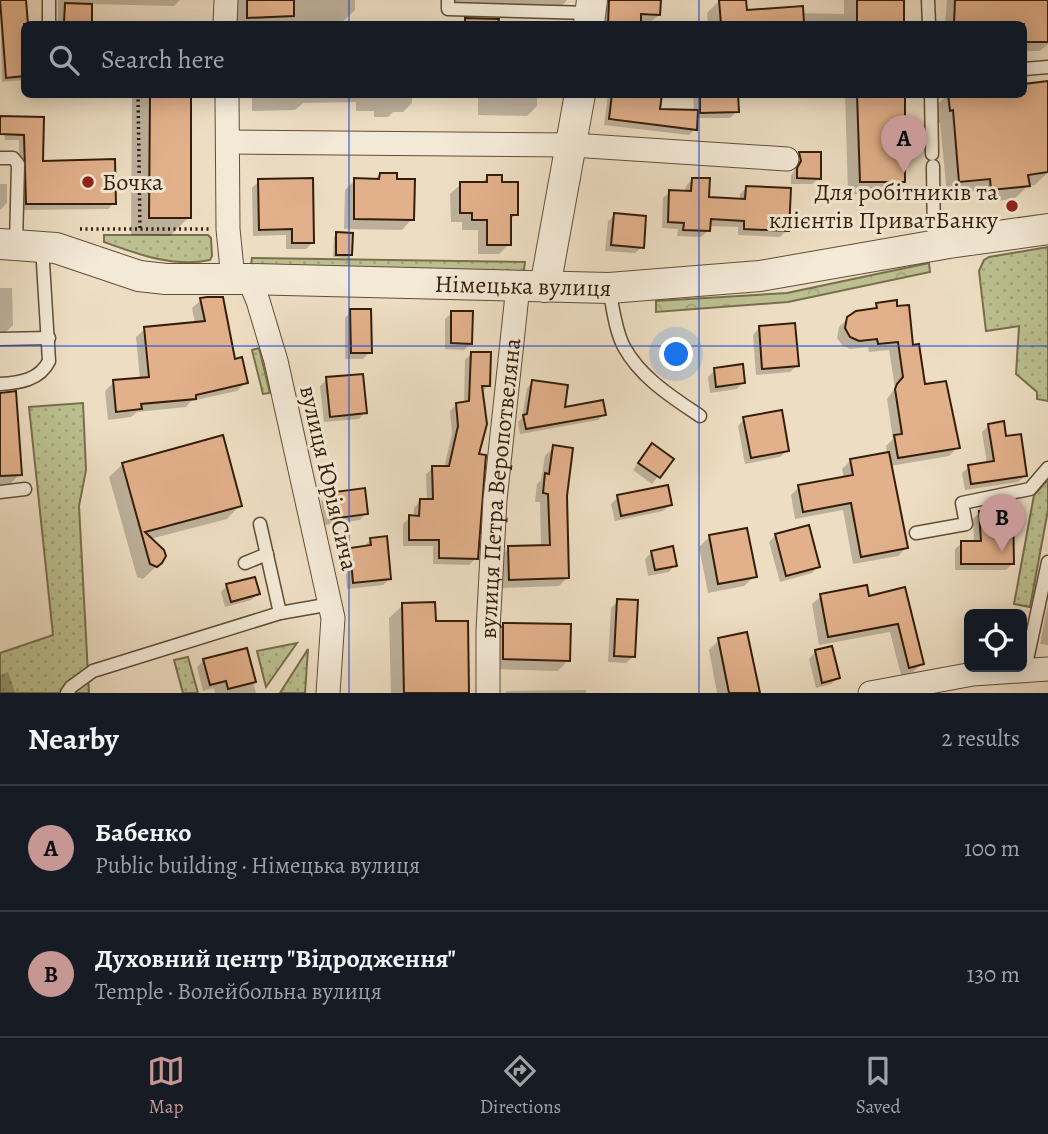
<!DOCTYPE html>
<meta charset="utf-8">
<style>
body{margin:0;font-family:Alegreya,serif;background:#20242c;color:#f1f3f6}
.controls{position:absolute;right:21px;bottom:21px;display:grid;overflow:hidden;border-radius:10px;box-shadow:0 4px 18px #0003}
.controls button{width:63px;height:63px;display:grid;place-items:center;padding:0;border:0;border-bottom:2px solid #363941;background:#171b24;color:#f1f3f6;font:35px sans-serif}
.you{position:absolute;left:677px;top:355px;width:24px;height:24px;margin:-18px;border:5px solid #fff;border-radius:50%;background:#1a73e8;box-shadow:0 0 0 10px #1a73e833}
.badge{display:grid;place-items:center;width:46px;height:46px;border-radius:50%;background:#c59692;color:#111;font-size:23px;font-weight:700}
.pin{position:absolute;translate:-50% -58px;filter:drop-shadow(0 2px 4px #0008)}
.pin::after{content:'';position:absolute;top:37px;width:24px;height:21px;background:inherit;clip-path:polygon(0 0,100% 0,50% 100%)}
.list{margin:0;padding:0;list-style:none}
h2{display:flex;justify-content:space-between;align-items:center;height:91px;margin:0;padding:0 28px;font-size:30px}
h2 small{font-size:23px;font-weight:400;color:#9ea1a6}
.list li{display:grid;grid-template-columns:46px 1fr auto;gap:21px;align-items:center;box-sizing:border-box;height:126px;padding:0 28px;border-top:2px solid #363941}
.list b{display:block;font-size:26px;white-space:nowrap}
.list p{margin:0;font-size:23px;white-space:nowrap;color:#9ea1a6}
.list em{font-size:23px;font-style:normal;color:#9ea1a6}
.icon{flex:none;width:38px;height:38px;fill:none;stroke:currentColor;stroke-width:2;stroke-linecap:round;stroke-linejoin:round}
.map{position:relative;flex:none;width:1048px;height:693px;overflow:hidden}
.search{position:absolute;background:#171b24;box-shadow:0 4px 18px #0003;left:21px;right:21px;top:21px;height:77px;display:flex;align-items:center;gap:18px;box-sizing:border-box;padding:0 24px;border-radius:10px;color:#9ea1a6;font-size:26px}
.sheet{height:343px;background:#171b24}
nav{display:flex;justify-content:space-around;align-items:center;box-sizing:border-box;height:98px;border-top:2px solid #363941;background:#171b24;font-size:19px;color:#9ea1a6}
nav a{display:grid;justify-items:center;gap:4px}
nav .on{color:#c59692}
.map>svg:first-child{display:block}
</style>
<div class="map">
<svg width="1048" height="693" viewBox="0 0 1048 693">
<defs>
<pattern id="grass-dots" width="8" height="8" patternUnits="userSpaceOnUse" patternTransform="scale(1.75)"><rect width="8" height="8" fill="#bcc090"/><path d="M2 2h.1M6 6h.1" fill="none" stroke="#a2a57b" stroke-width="1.8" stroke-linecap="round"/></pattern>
<pattern id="forest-crowns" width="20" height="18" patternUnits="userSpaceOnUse" patternTransform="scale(1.75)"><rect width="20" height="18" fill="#bcc090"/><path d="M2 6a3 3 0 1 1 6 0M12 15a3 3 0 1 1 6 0" fill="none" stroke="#a2a57b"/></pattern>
</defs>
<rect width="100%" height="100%" fill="#edddc2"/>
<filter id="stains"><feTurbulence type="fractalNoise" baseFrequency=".00286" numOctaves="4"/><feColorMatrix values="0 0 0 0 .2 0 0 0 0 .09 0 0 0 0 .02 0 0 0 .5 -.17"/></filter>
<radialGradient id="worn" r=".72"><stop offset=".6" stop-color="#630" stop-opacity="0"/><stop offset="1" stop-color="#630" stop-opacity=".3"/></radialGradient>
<g fill="url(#grass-dots)" stroke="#786f4c" stroke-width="2">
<path d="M104 235H208L211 238 212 256 210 260C174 268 137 254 104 242Z"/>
<path d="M1048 247V401L1037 399V392L1016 374 1019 326 986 331 979 271 984 260 989 257Z"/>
<path d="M252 258 525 262 523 278 250 271Z"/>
<path d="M259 348 270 393 263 394 252 350Z"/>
<path d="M83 403 86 470 79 506 89 693H0V653L53 635 29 407Z"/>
<path d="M1048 480V510L1030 607 1014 604 1034 495Z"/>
<path d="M297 643 266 687 257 651Z"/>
<path d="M308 649 305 693H280Z"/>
<path d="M188 657 198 693H183L174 660Z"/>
</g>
<path fill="url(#forest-crowns)" stroke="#786f4c" stroke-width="2" d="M929 263 930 272 788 302 656 312V301L787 293Z"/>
<g fill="#0003">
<path d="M0 0H25L27 24H24V80L2 82Z"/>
<path d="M58 0H180L174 6 90 4V22L87 24H58Z"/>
<path d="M237 0H355V10L340 24H233Z"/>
<path d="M450 0H567L557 12 458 9Z"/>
<path d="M603 0H659V15L648 24H600Z"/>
<path d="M720 0H745L746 12 844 14V0H903V24H708L707 13Z"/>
<path d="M947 0H1048V44L1040 51H1024V24H945Z"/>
<path d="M1048 83V172L1035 185 1028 186 1014 199 978 203 977 191 947 194 940 123H937L935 107 948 94H1024V86Z"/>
<path d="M132 94H189V217L170 236 131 235Z"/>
<path d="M252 94H412V103L403 112H393L388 117H374V111H356V102L303 103 295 110 252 111Z"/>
<path d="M478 94H537V106L527 116 478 115Z"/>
<path d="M608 94H660L658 110 694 112 693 94H737V111L730 118H696L695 129 689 135 604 125Z"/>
<path d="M845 94H903L904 181 891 194H848Z"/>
<path d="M42 119 41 162 114 203 108 209 20 210 19 140H5L4 124Z"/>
<path d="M800 154 819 178 812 184H791V176L795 169 793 160Z"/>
<path d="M380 174 412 219 402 230 344 229 345 190 355 180H374Z"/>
<path d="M487 177 500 184 517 214 509 221V244L499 254H478V230H462V222H451L450 194 461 184H481Z"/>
<path d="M692 179 708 199 740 200V194L747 188 787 230 780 237 738 235V227L708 226V231L701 237 677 236 678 229 662 228 663 198 670 192H685L686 186Z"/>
<path d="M259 181 313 242 306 249H286V235L253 236 252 188Z"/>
<path d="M0 184H7V203L0 210Z"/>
<path d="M615 215 642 247 635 253 605 251 608 221Z"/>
<path d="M337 234 351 255 348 258 333 257 334 237Z"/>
<path d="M0 288H12L13 325 0 338Z"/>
<path d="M201 300 246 382 237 391 191 401 186 407 137 412 131 417 108 420 105 391 114 382 140 379 136 337 145 329 195 323 192 308Z"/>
<path d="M877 305 912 347 924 386 958 447 949 456 890 466 906 548 898 556 853 564 843 510 795 519 791 495 799 487 844 478 842 469 851 460 887 454 886 446 893 439 887 399 895 388 889 350 869 352 868 347 850 349 842 345 837 338 839 327 848 318 871 311Z"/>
<path d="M351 311 370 352 363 359H345V318Z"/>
<path d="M452 313 471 343 464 350 445 349V319Z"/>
<path d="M759 328 797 366 790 372 756 375 753 335Z"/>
<path d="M472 353 489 385 481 393 477 455 476 558 469 565 433 564V546H403V524L410 517H414V508L420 501H427L426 474 433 468H444L452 434 450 411 456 405 464 404 465 360Z"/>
<path d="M715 370 743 382 737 389 710 393 708 377Z"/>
<path d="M327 379 365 412 359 419 324 422 320 386Z"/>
<path d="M533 382 563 409 604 414 598 420 520 434 518 422 522 418 527 388Z"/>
<path d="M0 394 20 474 10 484 0 485Z"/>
<path d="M744 419 787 451 780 457 745 464 738 426Z"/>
<path d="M989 425 1005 438 1025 476 1018 482 965 490 962 473 969 467 987 464 982 432Z"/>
<path d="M554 447 565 496 568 577 559 586 501 588 500 557 509 548 541 547 540 502H535L537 484 541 480 545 456Z"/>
<path d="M646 452 671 459 652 484 633 470Z"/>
<path d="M123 464 240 505 227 519 150 539 161 562 143 579 137 577 109 477Z"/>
<path d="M328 495 366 513 360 520 325 525 321 501Z"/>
<path d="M618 497 670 505 663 511 615 521 611 504Z"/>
<path d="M980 512 1013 563 1006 570H955V549L962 543 974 542 973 519Z"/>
<path d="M776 535 818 566 812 573 780 582 769 542Z"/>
<path d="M710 536 755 576 744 586 708 593 699 547Z"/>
<path d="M371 539 389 579 383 585 347 589 344 556 350 549 365 546Z"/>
<path d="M652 552 675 565 669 572 648 576 645 559Z"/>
<path d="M227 586 258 594 251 600 225 607 221 592Z"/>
<path d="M903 589 922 663 913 672 901 675 890 632 819 645 812 604 821 596 867 598Z"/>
<path d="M618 601 633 657 626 663 608 662 611 608Z"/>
<path d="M1048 604V645L1040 644Z"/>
<path d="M403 605 434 623 468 693H391L389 618Z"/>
<path d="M984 609 1014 614H979Z"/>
<path d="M504 625 568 660 558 671 493 669 494 635Z"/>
<path d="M719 640 758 693H717L709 650Z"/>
<path d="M246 650 256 693H215L214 688 203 691 197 667 204 660Z"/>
<path d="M815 652 838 678 831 684 816 688 809 659Z"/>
<path d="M8 672 15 693H0V675Z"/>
<path d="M586 690V693H505L507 691Z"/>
</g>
<g fill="#e2b08b" stroke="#341e08" stroke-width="2">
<path d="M0 0H26L28 24H24V76L6 78Z"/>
<path d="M247 0H294V16L247 18Z"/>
<path d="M609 0H661L660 15 641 14V24H608Z"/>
<path d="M719 0H746L747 10 803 6 804 24H721Z"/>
<rect x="857" y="0" width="47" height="24"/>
<path d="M955 0H1048V42H1024V24H954Z"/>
<path d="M65 3 92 4V22H64Z"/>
<path d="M465 18 499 19 498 24H465Z"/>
<path d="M1048 81V172L1028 175 1030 186 991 190 990 179 959 182 953 110 950 111 948 94H1024V84Z"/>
<path d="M150 94H191V218H149Z"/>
<path d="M612 94H662L660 109 698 110 697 130 609 119Z"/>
<path d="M700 94H738L739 112 700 113Z"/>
<path d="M857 94H905V182H860Z"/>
<path d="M0 116 44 117 43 161 115 159 116 204H26L24 135 0 134Z"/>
<path d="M799 152H821V179L797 178V168L801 161Z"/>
<path d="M380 173H397V179H415L414 220 354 219V178L379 179Z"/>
<path d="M487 175H502V182H518V215H511V245H487V220H472V213H460V182H487Z"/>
<path d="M313 178 314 243H292V229L259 230 258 179Z"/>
<path d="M692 178H710L709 197 745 199 746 186 791 188 789 231 744 229V221L711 219 710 231 683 230 684 223 668 222 669 190 691 191Z"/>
<path d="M614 213 646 216 644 248 611 245Z"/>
<path d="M336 232 353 233 352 255H336Z"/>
<path d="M207 297H223L235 359 242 357 248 383 196 395V399L141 404 142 409 116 412 113 380 149 377 144 327 205 321 200 298Z"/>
<path d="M897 300V306L909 305 913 345 919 344 925 384 946 381 960 448 898 458 894 435 902 434 895 389 897 384 903 377 898 342 878 344 877 339 859 341 850 337 845 328 847 317 856 311 877 308 876 303Z"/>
<path d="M350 309H371L372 353H351Z"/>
<path d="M451 311H473L472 344 451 343Z"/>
<path d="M795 323 799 366 762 369 759 326Z"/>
<path d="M471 352H491L490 386H482L487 424 479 454 486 455 478 559 439 558V540H409V515L419 516 420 499H433L432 466H449L458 426 456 403 469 401Z"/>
<path d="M743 364 745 383 716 387 714 368Z"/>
<path d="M363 374 367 413 330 417 326 377Z"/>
<path d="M532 380 568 385 565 407 603 400 606 415 526 429 523 415 527 414Z"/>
<path d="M16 391 22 475 0 476V393Z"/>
<path d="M782 410 789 451 751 458 743 417Z"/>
<path d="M1004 421 1006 436 1021 434 1027 476 971 484 968 465 994 461 988 424Z"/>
<path d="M223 435 242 506 145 532 164 550 166 556 162 563 157 567 150 564 122 463Z"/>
<path d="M652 443 674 459 660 478 638 463Z"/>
<path d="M553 445 573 448 567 496 569 578 509 580 508 546 550 545 548 494 543 493 545 473 549 474Z"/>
<path d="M889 452 908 548 861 557 851 503 803 512 798 485 853 475 850 459Z"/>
<path d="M668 485 672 505 621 516 617 495Z"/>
<path d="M365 488 368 514 331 519 327 493Z"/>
<path d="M1013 509 1014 564H961V541H981L979 511Z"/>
<path d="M809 525 820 567 786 576 775 534Z"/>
<path d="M747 528 757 577 718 584 709 535Z"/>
<path d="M387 536 391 579 353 583 350 548 371 545 370 538Z"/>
<path d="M673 546 677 566 655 570 651 551Z"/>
<path d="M255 577 260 594 231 602 226 584Z"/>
<path d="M867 585 869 596 905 587 924 664 909 668 898 624 828 637 820 594Z"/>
<path d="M617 599 638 600 635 657 614 656Z"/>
<path d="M435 602 436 621H468L469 693H404L402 603Z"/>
<path d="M503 623 571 624 570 661 503 659Z"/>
<path d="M747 632 760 693H729L718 638Z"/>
<path d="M832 646 840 678 822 683 815 650Z"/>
<path d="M247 648 256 682 228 689 226 681 210 685 203 659Z"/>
</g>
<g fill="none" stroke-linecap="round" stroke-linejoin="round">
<g stroke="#624e36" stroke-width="15">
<g id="service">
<path d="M448 0V9L589 13"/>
<path d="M928 0 929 24"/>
<path d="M49 24V0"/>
<path d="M1024 69 1048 67"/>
<path d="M931 94 932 154"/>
<path d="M0 158H13L18 164 16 244"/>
<path d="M933 166 934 246"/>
<path d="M609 289C613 307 615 330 624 347 641 378 672 397 700 416"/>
<path d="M0 339 49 338"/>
<path d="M0 384C19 383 40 380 49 361L42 247"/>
<path d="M0 492 25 489"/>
<path d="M260 524 280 613"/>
<path d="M916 533 966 524 962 503 1030 489 1048 468"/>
<path d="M245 563 267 554"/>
<path d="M1025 669 1048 562"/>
<path d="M67 693 71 687 93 671 280 613 331 604"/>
</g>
</g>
<g stroke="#624e36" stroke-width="25">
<g id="minor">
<path d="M225 24 226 0"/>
<path d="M227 94 228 229 233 279"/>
<path d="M228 142 572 145 787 159"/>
<path d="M249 279 258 301 276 361 333 618 328 693"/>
<path id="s1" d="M488 693V630L495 500 518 286"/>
<path d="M870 693 973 674 1048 669"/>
</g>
</g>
<g stroke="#624e36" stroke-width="32">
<g id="tertiary">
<path d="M589 24 592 0"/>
<path id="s2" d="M0 244 56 248 139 276 166 279H249L609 288 760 276 949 243 1048 229"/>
<path d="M545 287 580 94"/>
</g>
</g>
<g stroke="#341e08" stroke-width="3.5" stroke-dasharray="2 3.5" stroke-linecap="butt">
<path d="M138 94 140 229"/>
<path d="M80 229H209"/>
</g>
<use href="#service" stroke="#f3e9d7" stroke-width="12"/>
<use href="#minor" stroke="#f3e9d7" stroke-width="23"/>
<use href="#tertiary" stroke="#f3e9d7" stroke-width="30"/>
</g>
<path fill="none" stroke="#1d4ed8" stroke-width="2" stroke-opacity="0.55" d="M349 0V24M699 0V24M349 94V693M699 94V693M0 346H1048"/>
<g fill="#8f2418" stroke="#f3e9d7" stroke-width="2.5">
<circle cx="88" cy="182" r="7"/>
<circle cx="1012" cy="206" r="7"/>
</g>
<g text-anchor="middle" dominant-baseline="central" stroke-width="6" stroke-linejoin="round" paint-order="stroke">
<g font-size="24" fill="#341e08" stroke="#f3e9d7" text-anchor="start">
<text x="102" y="182">Бочка</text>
<text x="998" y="192" text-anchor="end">Для робітників та<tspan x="998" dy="28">клієнтів ПриватБанку</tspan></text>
</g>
<g font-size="24" fill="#341e08" stroke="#f3e9d7">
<text stroke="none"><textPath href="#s2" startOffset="528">Німецька вулиця</textPath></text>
<text transform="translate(329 478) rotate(77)">вулиця Юрія Сича</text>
<text stroke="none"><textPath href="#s1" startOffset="205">вулиця Петра Веропотвеляна</textPath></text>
</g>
</g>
<rect width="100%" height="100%" filter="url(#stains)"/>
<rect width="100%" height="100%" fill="url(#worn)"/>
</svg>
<div class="controls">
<button><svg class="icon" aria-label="locate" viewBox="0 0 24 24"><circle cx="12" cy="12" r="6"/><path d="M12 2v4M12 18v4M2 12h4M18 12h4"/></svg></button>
</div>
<div class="you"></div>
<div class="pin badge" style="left:904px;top:173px">A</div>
<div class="pin badge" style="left:1002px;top:552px">B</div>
<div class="search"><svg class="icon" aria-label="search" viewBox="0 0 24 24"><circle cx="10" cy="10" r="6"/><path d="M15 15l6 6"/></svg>Search here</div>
</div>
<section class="sheet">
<h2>Nearby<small>2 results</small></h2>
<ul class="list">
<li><span class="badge">A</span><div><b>Бабенко</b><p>Public building · Німецька вулиця</p></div><em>100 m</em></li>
<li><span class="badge">B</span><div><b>Духовний центр &quot;Відродження&quot;</b><p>Temple · Волейбольна вулиця</p></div><em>130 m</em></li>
</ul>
</section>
<nav>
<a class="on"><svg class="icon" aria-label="map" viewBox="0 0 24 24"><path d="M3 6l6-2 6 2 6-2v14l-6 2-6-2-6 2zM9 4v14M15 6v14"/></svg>Map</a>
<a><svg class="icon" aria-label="directions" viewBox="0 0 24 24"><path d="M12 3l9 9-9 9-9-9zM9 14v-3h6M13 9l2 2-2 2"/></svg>Directions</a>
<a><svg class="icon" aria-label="saved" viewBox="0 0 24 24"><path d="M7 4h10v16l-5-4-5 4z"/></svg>Saved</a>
</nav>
